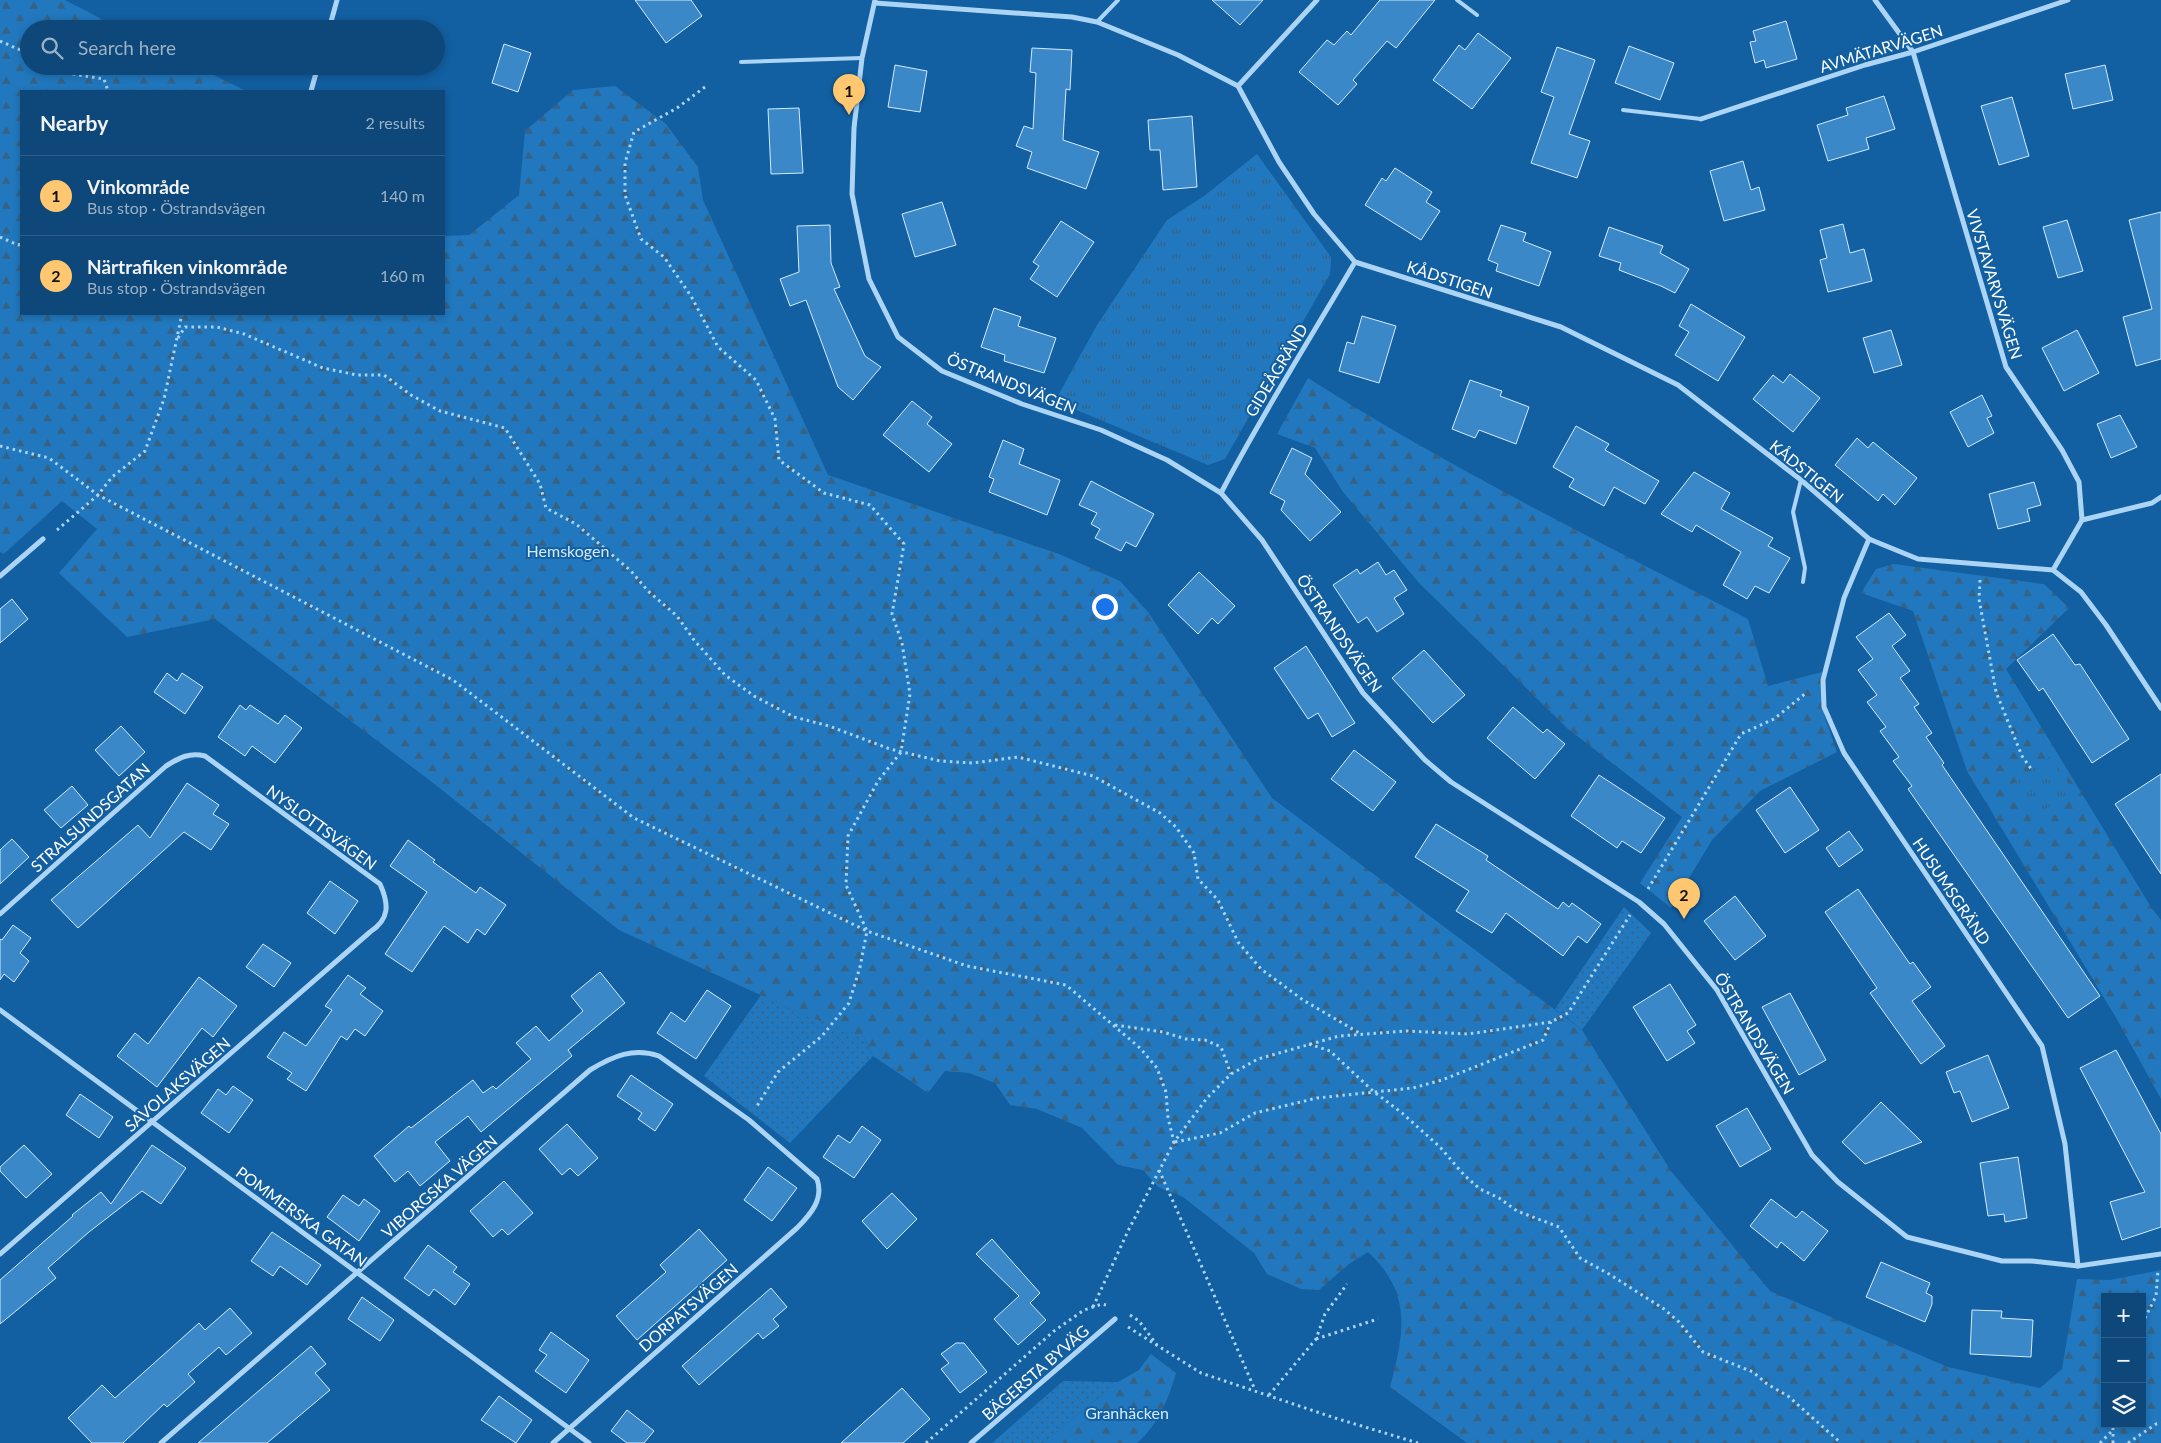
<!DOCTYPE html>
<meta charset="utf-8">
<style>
body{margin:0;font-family:Lato,sans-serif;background:#174e7e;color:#f1f3f6}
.controls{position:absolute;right:15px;bottom:15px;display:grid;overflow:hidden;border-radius:0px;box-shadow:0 2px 8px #0003}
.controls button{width:45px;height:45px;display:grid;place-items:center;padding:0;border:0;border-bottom:1px solid #2e5f8a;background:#0e4779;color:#f1f3f6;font:25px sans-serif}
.you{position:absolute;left:1104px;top:606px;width:18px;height:18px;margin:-12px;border:4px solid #fff;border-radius:50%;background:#1a73e8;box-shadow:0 0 0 8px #1a73e833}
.badge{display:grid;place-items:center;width:32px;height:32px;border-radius:50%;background:#ffc76f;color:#111;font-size:16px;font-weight:700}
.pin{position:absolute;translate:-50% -41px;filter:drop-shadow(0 1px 2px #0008)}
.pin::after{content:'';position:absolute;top:26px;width:18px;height:15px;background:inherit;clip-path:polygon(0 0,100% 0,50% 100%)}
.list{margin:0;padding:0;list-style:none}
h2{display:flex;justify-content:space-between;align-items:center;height:65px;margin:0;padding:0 20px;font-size:21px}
h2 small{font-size:16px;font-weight:400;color:#9bb2c6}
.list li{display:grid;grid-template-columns:32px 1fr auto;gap:15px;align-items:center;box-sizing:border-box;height:80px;padding:0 20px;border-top:1px solid #2e5f8a}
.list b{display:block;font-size:19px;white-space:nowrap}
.list p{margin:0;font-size:16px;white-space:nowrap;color:#9bb2c6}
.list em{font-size:16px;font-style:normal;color:#9bb2c6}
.icon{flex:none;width:28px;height:28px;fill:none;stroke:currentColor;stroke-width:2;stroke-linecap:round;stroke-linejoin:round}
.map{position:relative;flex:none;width:2161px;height:1443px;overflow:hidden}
.search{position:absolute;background:#0e4779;box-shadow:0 2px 8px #0003;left:20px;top:20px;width:425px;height:55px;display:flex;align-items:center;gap:12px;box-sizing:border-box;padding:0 18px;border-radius:28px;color:#9bb2c6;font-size:19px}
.panel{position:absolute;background:#0e4779;box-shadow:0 2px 8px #0003;left:20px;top:90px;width:425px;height:225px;border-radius:0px}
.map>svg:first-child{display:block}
</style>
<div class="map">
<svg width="2161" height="1443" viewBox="0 0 2161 1443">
<defs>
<pattern id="grass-dots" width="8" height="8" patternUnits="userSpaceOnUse" patternTransform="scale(1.25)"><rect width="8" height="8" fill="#2178be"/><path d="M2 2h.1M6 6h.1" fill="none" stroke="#366285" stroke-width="1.8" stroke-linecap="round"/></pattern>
<pattern id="forest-firs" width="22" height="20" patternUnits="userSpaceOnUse" patternTransform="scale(1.25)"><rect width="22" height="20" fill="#2178be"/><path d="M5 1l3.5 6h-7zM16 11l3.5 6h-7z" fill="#366285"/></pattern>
<pattern id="park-tufts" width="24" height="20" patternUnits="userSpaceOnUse" patternTransform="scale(1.25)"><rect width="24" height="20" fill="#2178be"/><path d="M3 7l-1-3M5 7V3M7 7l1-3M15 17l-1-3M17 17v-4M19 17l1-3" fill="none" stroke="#366285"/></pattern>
</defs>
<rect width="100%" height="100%" fill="#125fa1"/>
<g fill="url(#grass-dots)">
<path d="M1624 907 1651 933 1582 1030 1555 1009Z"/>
<path d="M761 995 797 1012H807L864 1037 873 1056 790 1143 704 1076Z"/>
<path d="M1063 1381 1118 1382 1043 1443H992Z"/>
</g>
<g fill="url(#forest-firs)" fill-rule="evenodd">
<path d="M0 0H65L121 29H29V66H196L246 91H21V314H444V236L469 235 519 195 525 131 573 90 615 86 666 124 698 167 703 200 828 475 1059 554 1120 581 1148 612 1272 798 1582 1030 1671 1171 1770 1291 1948 1367 2040 1388 2062 1369 2077 1279 2110 1280 2161 1270V1443H1467L1390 1387C1404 1333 1413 1294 1368 1252L1349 1264 1319 1290 1301 1289 1267 1274 1254 1253 1183 1197 1158 1187 1143 1170 1118 1165 1082 1128 1037 1109 1010 1105 995 1083 969 1073 945 1071 928 1093 873 1056 864 1037 797 1012 619 930 428 779 215 619 127 637 59 573 97 529 62 501 4 554 0 552ZM2105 1297H2142V1424H2105Z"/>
<path d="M1308 378C1449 468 1600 542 1748 619L1768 686 1822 672 1824 715 1837 752 1760 791 1712 840 1671 908 1640 883 1682 817 1568 729 1419 583 1343 492 1315 448 1277 434Z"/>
<path d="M1894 564 2044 584 2069 608 2006 669 2151 907 2161 920V1099L2115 1016 1967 771 1913 611 1861 593 1876 569Z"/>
<path d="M1151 1354 1176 1373C1168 1400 1159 1424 1137 1443H1043L1118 1382 1139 1370Z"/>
</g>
<g fill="url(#park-tufts)">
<path d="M1257 154 1331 257 1330 274 1225 459 1208 465 1055 401 1097 325 1167 220 1204 196Z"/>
<path d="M2052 755 2072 790 2041 813 2010 786Z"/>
</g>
<g fill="#3b88c8" stroke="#d4ebfe">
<path d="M635 0H691L702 16 666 43Z"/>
<path d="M1212 0H1263L1240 25Z"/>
<path d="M1380 0H1435L1396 48 1387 41 1353 80 1357 84 1338 105 1299 72 1327 40 1334 45 1347 31 1351 35Z"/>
<path d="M1786 21 1797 59 1766 68 1764 60 1755 63 1750 42 1756 41 1753 31Z"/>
<path d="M1478 33 1511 58 1472 109 1433 80 1459 45 1465 50Z"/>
<path d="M504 44 531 53 518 92 492 83Z"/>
<path d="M1629 46 1674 63 1660 100 1615 83Z"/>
<path d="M1557 47 1595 60 1569 134 1590 141 1577 178 1531 163 1554 97 1541 92Z"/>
<path d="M1032 48 1072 50 1070 90 1066 89 1063 140 1099 152 1086 189 1027 168 1032 152 1016 146 1024 126 1033 129 1036 73 1030 72Z"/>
<path d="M895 65 927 71 920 112 888 107Z"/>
<path d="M2105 65 2113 100 2073 109 2065 74Z"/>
<path d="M1884 96 1895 129 1866 138 1869 149 1828 161 1817 125 1848 115 1846 108Z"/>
<path d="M2012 97 2029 156 1999 165 1981 106Z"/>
<path d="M799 108 803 173 771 174 768 109Z"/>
<path d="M1192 116 1197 187 1163 190 1160 150H1150L1148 120Z"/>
<path d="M1743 161 1751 190 1759 187 1765 210 1724 221 1710 171Z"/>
<path d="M1395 168 1432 192 1426 202 1440 211 1421 240 1365 205 1382 178 1386 181Z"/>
<path d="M942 202 956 245 915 257 902 214Z"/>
<path d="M2161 212V359L2136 366 2123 317 2152 309 2129 220Z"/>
<path d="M2067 220 2083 271 2058 278 2043 227Z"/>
<path d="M1061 221 1094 242 1057 297 1030 279 1039 266 1033 262Z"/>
<path d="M1843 224 1850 253 1864 249 1872 281 1828 292 1820 260 1827 258 1820 230Z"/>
<path d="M830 225 831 263 840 287 834 289 865 356 881 367 853 400 838 387 806 300 790 306 780 279 799 272 797 226Z"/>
<path d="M1501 225 1526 233 1523 241 1551 252 1539 286 1496 271 1498 264 1488 260Z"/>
<path d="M1609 227 1663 246 1660 253 1689 269 1675 293 1661 286 1619 270 1621 263 1599 256Z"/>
<path d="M1691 304 1745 337 1718 381 1675 355 1689 332 1679 326Z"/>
<path d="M994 308 1021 317 1018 326 1056 338 1044 373 1004 361 1005 355 981 347Z"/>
<path d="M1362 316 1396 326 1379 383 1339 371 1347 342 1354 344Z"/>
<path d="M1891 330 1902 365 1874 373 1863 338Z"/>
<path d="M2077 330 2099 373 2064 391 2042 348Z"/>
<path d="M1790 374 1820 398 1793 432 1753 399 1773 375 1783 383Z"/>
<path d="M1470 380 1502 391 1500 396 1529 407 1516 444 1479 430 1475 438 1452 429Z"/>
<path d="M1982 395 1992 416 1987 418 1994 433 1968 447 1950 412Z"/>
<path d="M912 401 932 417 927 424 952 444 929 472 883 435Z"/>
<path d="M2120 415 2137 447 2111 458 2097 424Z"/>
<path d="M1576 426 1609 444 1605 450 1659 481 1645 504 1614 487 1604 506 1569 487 1574 479 1553 467Z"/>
<path d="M1857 438 1868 448 1873 442 1917 478 1895 505 1883 494 1878 501 1835 465Z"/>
<path d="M1003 440 1024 449 1019 464 1060 480 1047 515 989 492 994 479 989 477Z"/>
<path d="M1292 448 1312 458 1305 474 1341 512 1310 541 1281 510 1285 501 1270 493Z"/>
<path d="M1694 472 1730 493 1721 509 1773 538 1768 546 1790 558 1769 593 1755 586 1747 599 1723 585 1741 552 1696 525 1692 532 1661 514Z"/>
<path d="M1091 481 1154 514 1136 547 1126 542 1121 551 1095 538 1100 529 1091 524 1097 513 1079 505Z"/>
<path d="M2034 482 2041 505 2027 509 2030 521 1998 529 1989 494Z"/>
<path d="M1378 562 1386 575 1394 570 1407 590 1394 598 1404 614 1377 632 1367 617 1358 623 1333 585 1357 569 1360 574Z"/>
<path d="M1199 572 1235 606 1218 624 1212 618 1198 634 1168 605Z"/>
<path d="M12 599 28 619 0 643V609Z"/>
<path d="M1889 613 1906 635 1892 646 1910 671 1900 678 1919 704 1914 707 1932 733 1926 737 1944 763 1942 765 2100 996 2068 1018 1908 789 1912 786 1893 761 1899 757 1880 731 1886 727 1867 702 1877 695 1858 670 1873 659 1856 637Z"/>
<path d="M2053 634 2075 665 2080 664 2129 739 2092 763 2043 688 2039 691 2017 660Z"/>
<path d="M1306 646 1355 723 1332 737 1318 713 1308 719 1274 668Z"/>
<path d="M1424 650 1465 695 1433 723 1392 678Z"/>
<path d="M167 673 177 681 182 673 203 687 185 714 154 692Z"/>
<path d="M240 705 246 710 250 705 278 724 285 715 302 728 275 763 252 746 245 756 218 737Z"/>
<path d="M1513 707 1543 733 1547 729 1565 744 1535 779 1487 738Z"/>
<path d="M121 726 145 752 119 776 95 750Z"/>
<path d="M1354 750 1396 782 1373 811 1331 779Z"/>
<path d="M2161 774V874L2115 804Z"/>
<path d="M1599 775 1665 818 1641 853 1622 841 1617 848 1571 816Z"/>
<path d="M187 783 219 805 213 814 229 824 211 850 184 832 78 928 51 900 138 825 150 838Z"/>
<path d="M72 786 88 805 61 828 44 810Z"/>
<path d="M1790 787 1819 830 1785 853 1756 810Z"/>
<path d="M1436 824 1488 856 1486 860 1558 909 1563 902 1569 907 1572 903 1601 924 1587 943 1578 936 1563 956 1506 913 1492 933 1456 911 1469 891 1415 857Z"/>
<path d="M1849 831 1863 850 1839 867 1826 848Z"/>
<path d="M12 839 29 857 0 884V850Z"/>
<path d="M408 840 435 860 433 862 476 893 480 887 506 905 485 935 477 929 468 943 444 926 412 972 385 954 427 892 390 866Z"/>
<path d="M330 881 358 901 335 934 307 913Z"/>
<path d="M1858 889 1910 964 1913 962 1931 987 1912 1001 1945 1046 1921 1064 1870 993 1877 988 1825 912Z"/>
<path d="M1735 896 1766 936 1735 960 1704 921Z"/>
<path d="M13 925 31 938 20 953 29 961 14 982 4 974 0 980V939L2 940Z"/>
<path d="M263 944 291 963 274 987 246 967Z"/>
<path d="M600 972 625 1003 568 1050 572 1056 481 1132 468 1116 435 1142 450 1161 420 1186 408 1171 395 1182 374 1156 409 1126 411 1128 473 1080 483 1093 493 1086 496 1089 531 1059 516 1043 536 1026 549 1041 583 1011 571 996Z"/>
<path d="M348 975 366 988 360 994 383 1011 365 1036 355 1029 347 1040 341 1036 306 1091 287 1079 292 1073 267 1057 284 1032 306 1046 332 1010 325 1006Z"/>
<path d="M199 977 237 1006 213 1037 202 1028 157 1087 117 1056 135 1033 148 1044Z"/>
<path d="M1670 984 1696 1025 1687 1031 1695 1043 1667 1061 1633 1007Z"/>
<path d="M707 990 731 1006 696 1059 657 1033 671 1012 685 1022Z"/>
<path d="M1790 993 1826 1060 1799 1075 1762 1007Z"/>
<path d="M2116 1050 2161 1134V1227L2122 1240 2110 1202 2145 1192 2080 1068Z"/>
<path d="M1988 1055 2009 1108 1972 1122 1960 1091 1954 1093 1946 1072Z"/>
<path d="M631 1075 673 1104 655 1131 638 1119 642 1113 617 1096Z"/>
<path d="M233 1086 253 1100 229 1133 201 1113 218 1089 226 1095Z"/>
<path d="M80 1094 113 1117 99 1138 66 1115Z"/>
<path d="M1881 1102 1922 1142 1865 1164 1842 1142Z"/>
<path d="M1747 1108 1771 1149 1740 1167 1716 1126Z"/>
<path d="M567 1124 598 1158 578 1176 570 1168 562 1175 539 1149Z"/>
<path d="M862 1126 881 1140 854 1178 823 1157 838 1135 850 1143Z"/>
<path d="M24 1145 52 1174 26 1198 0 1171V1167Z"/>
<path d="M152 1145 186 1168 161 1204 142 1191 89 1232 48 1268 56 1278 0 1324V1280L73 1216 72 1215 101 1192 111 1204Z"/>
<path d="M2018 1157 2027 1218 2005 1222 2004 1214 1988 1216 1980 1163Z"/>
<path d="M768 1167 797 1188 772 1221 744 1200Z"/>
<path d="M504 1181 533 1213 508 1235 502 1229 493 1237 470 1211Z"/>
<path d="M892 1193 917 1219 887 1249 862 1221Z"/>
<path d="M343 1195 359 1206 364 1199 380 1211 359 1241 327 1217Z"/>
<path d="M1771 1199 1796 1218 1802 1211 1828 1231 1804 1261 1781 1242 1777 1248 1750 1226Z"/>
<path d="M699 1229 727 1260 637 1340 616 1316 666 1272 660 1265Z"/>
<path d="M272 1232 321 1265 307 1285 280 1266 273 1276 251 1261Z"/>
<path d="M992 1239 1040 1293 1030 1303 1046 1320 1018 1345 994 1319 1019 1296 976 1254Z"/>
<path d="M428 1245 457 1267 453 1272 470 1284 455 1305 434 1289 429 1296 404 1278Z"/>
<path d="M1881 1262 1930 1283 1926 1293 1932 1296V1304L1925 1322 1866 1297Z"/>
<path d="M771 1288 787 1307 773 1319 779 1326 763 1339 758 1333 699 1385 682 1366Z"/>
<path d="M362 1297 394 1320 380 1341 348 1319Z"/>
<path d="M230 1308 252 1333 226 1355 219 1347 188 1374 195 1382 167 1407 164 1404 123 1443H92L68 1418 102 1385 115 1398 199 1323 205 1330Z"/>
<path d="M1972 1310 2002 1311 2001 1318 2033 1320 2031 1357 1970 1354Z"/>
<path d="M551 1332 589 1360 566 1393 535 1371 547 1355 539 1350Z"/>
<path d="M956 1343H964L987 1372 960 1393 941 1369 949 1363 941 1354Z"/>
<path d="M311 1346 326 1364 315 1373 330 1390 267 1443H198Z"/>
<path d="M902 1388 930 1419 903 1443H841Z"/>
<path d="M499 1396 532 1420 516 1443 481 1420Z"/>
<path d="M627 1410 654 1431 644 1443H627L611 1431Z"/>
</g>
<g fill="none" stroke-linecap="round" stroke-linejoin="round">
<g stroke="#abd4f5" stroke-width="3" stroke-dasharray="2.5 4" stroke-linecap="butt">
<path d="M0 41 29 54"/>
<path d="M55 66 73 74 104 79 108 91"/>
<path d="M705 87 677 108 634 132 625 163V195L641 239 664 257 691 296 718 347 756 380 775 419 779 460 824 493 870 505 904 544 892 614 902 643 910 694 901 752 878 781 848 836 846 885 867 931 860 967 849 1003 822 1036 778 1072 757 1106"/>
<path d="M0 237 18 245 21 244"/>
<path d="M178 338 185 327H217L244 334 323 368 357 375H384L411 395 440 411 505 428 540 484 546 508 576 524 631 571 648 591 677 616 694 640 725 675 754 696 794 717 829 726 890 749 940 761 973 763 1018 757 1093 776 1160 813 1176 827 1194 853 1198 879 1218 900 1238 942 1261 969 1303 1000 1361 1034"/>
<path d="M0 446 49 458 98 495 453 680 634 818 867 931 967 966 1066 985 1140 1048 1157 1068 1166 1092 1168 1118 1174 1142"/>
<path d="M57 530 98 495 112 477 145 451 164 399 182 314"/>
<path d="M1980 580 1979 599 1996 692 2022 756 2032 770"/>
<path d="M1648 889 1741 734 1774 719 1806 693"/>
<path d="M1115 1025 1163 1032 1186 1039 1205 1040 1221 1047 1231 1074"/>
<path d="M1309 1044 1330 1051 1373 1091 1402 1113 1440 1147 1464 1175 1480 1189 1499 1198 1517 1211 1559 1227 1580 1258 1609 1274 1664 1309 1679 1322 1703 1352 1753 1372 1767 1384 1788 1396 1841 1443"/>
<path d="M1175 1142 1220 1133 1255 1113 1317 1098 1413 1088 1442 1080 1543 1040 1551 1022"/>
<path d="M1159 1170 1192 1244 1255 1390"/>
<path d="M1093 1307 1128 1231 1174 1142 1207 1098 1231 1074 1258 1059 1339 1036 1406 1031 1468 1034 1551 1022 1568 1013 1630 915"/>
<path d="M1130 1315 1139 1321 1157 1345"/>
<path d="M2142 1324 2156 1296 2158 1270"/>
<path d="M1128 1327 1201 1373 1335 1418 1418 1443"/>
<path d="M1316 1339 1378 1319"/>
<path d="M1269 1395 1316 1339 1325 1314 1347 1284"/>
<path d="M926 1443 1054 1331 1084 1310 1102 1304 1106 1305"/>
<path d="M2100 1443 2113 1430"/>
<path d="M2113 1443V1424"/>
<path d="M2128 1443 2156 1424 2161 1423"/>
</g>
<g stroke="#abd4f5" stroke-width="4">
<path d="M1457 0 1477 15"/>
<path d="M1097 22 1118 0"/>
<path d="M741 62 862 58"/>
<path d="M1623 110 1701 119"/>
<path d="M1801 480 1793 512 1805 568 1803 582"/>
</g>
<g stroke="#abd4f5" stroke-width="5">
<path d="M875 0 862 58 854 128 852 194 869 279 898 337 942 371 1022 404 1101 430 1167 460 1221 493 1262 540 1363 693 1425 760 1451 782 1639 902 1664 924 1717 990 1812 1155 1838 1182 1907 1237 2002 1261H2031L2078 1266 2161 1254"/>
<path d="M1875 0 1913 52 2006 367 2062 450 2079 482 2082 520 2053 570 2081 592 2106 625 2161 708"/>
<path d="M875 3 1072 17 1097 22 1178 55 1238 86 1279 162 1314 214 1355 262 1561 327 1678 385 1801 480 1869 539 1918 559 2053 570"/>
<path d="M329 29 337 0"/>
<path d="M1238 86 1317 0"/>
<path d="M311 91 318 66"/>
<path d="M1701 119 1865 65 1913 52 2068 0"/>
<path d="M1221 493C1262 414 1310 339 1355 262"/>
<path d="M2082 520 2152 503 2161 497"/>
<path d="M1869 539 1844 598 1823 680 1824 707 1844 753 2042 1046 2065 1144 2078 1266"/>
<path d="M0 576 43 539"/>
<path d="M0 914 166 766C179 758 189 752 205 756L380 884C389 904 390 919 370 932L0 1254"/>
<path d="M0 1010 589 1443"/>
<path d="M161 1443 590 1070C613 1056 634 1047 659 1056L749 1120 817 1179C824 1199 811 1214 797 1228L553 1443"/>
<path d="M971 1443 1115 1319"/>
</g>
</g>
<g text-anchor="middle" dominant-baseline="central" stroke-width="4" stroke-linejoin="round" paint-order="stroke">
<g font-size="16" fill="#fff" stroke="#125fa1">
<text transform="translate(1881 48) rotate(-17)">AVMÄTARVÄGEN</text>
<text transform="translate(1450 279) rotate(18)">KÅDSTIGEN</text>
<text transform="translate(1995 284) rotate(73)">VIVSTAVARVSVÄGEN</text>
<text transform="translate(1276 370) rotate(-59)">GIDEÅGRÄND</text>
<text transform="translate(1012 383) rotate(22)">ÖSTRANDSVÄGEN</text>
<text transform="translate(1807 471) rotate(39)">KÅDSTIGEN</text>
<text transform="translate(1340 633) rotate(56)">ÖSTRANDSVÄGEN</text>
<text transform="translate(90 817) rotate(-42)">STRALSUNDSGATAN</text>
<text transform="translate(322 827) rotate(36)">NYSLOTTSVÄGEN</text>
<text transform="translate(1952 891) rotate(56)">HUSUMSGRÄND</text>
<text transform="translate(1755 1033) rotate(59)">ÖSTRANDSVÄGEN</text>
<text transform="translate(177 1084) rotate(-41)">SAVOLAKSVÄGEN</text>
<text transform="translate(439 1186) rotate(-41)">VIBORGSKA VÄGEN</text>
<text transform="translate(302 1216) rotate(36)">POMMERSKA GATAN</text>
<text transform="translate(688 1307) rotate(-41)">DORPATSVÄGEN</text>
<text transform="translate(1035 1372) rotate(-41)">BÄGERSTA BYVÄG</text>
</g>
<g font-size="16" fill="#d4ebfe" stroke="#125fa1">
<text x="568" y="550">Hemskogen</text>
<text x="1127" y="1412">Granhäcken</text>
</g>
</g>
</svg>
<div class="controls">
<button>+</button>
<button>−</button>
<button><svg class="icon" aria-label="layers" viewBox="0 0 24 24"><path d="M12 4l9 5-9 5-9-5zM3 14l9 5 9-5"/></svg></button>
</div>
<div class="you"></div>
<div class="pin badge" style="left:849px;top:115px">1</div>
<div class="pin badge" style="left:1684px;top:919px">2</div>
<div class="search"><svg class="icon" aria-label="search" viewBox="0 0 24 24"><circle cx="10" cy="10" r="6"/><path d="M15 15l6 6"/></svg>Search here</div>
<section class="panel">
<h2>Nearby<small>2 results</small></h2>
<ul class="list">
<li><span class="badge">1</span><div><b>Vinkområde</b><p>Bus stop · Östrandsvägen</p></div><em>140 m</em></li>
<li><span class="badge">2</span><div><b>Närtrafiken vinkområde</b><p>Bus stop · Östrandsvägen</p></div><em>160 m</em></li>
</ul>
</section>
</div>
